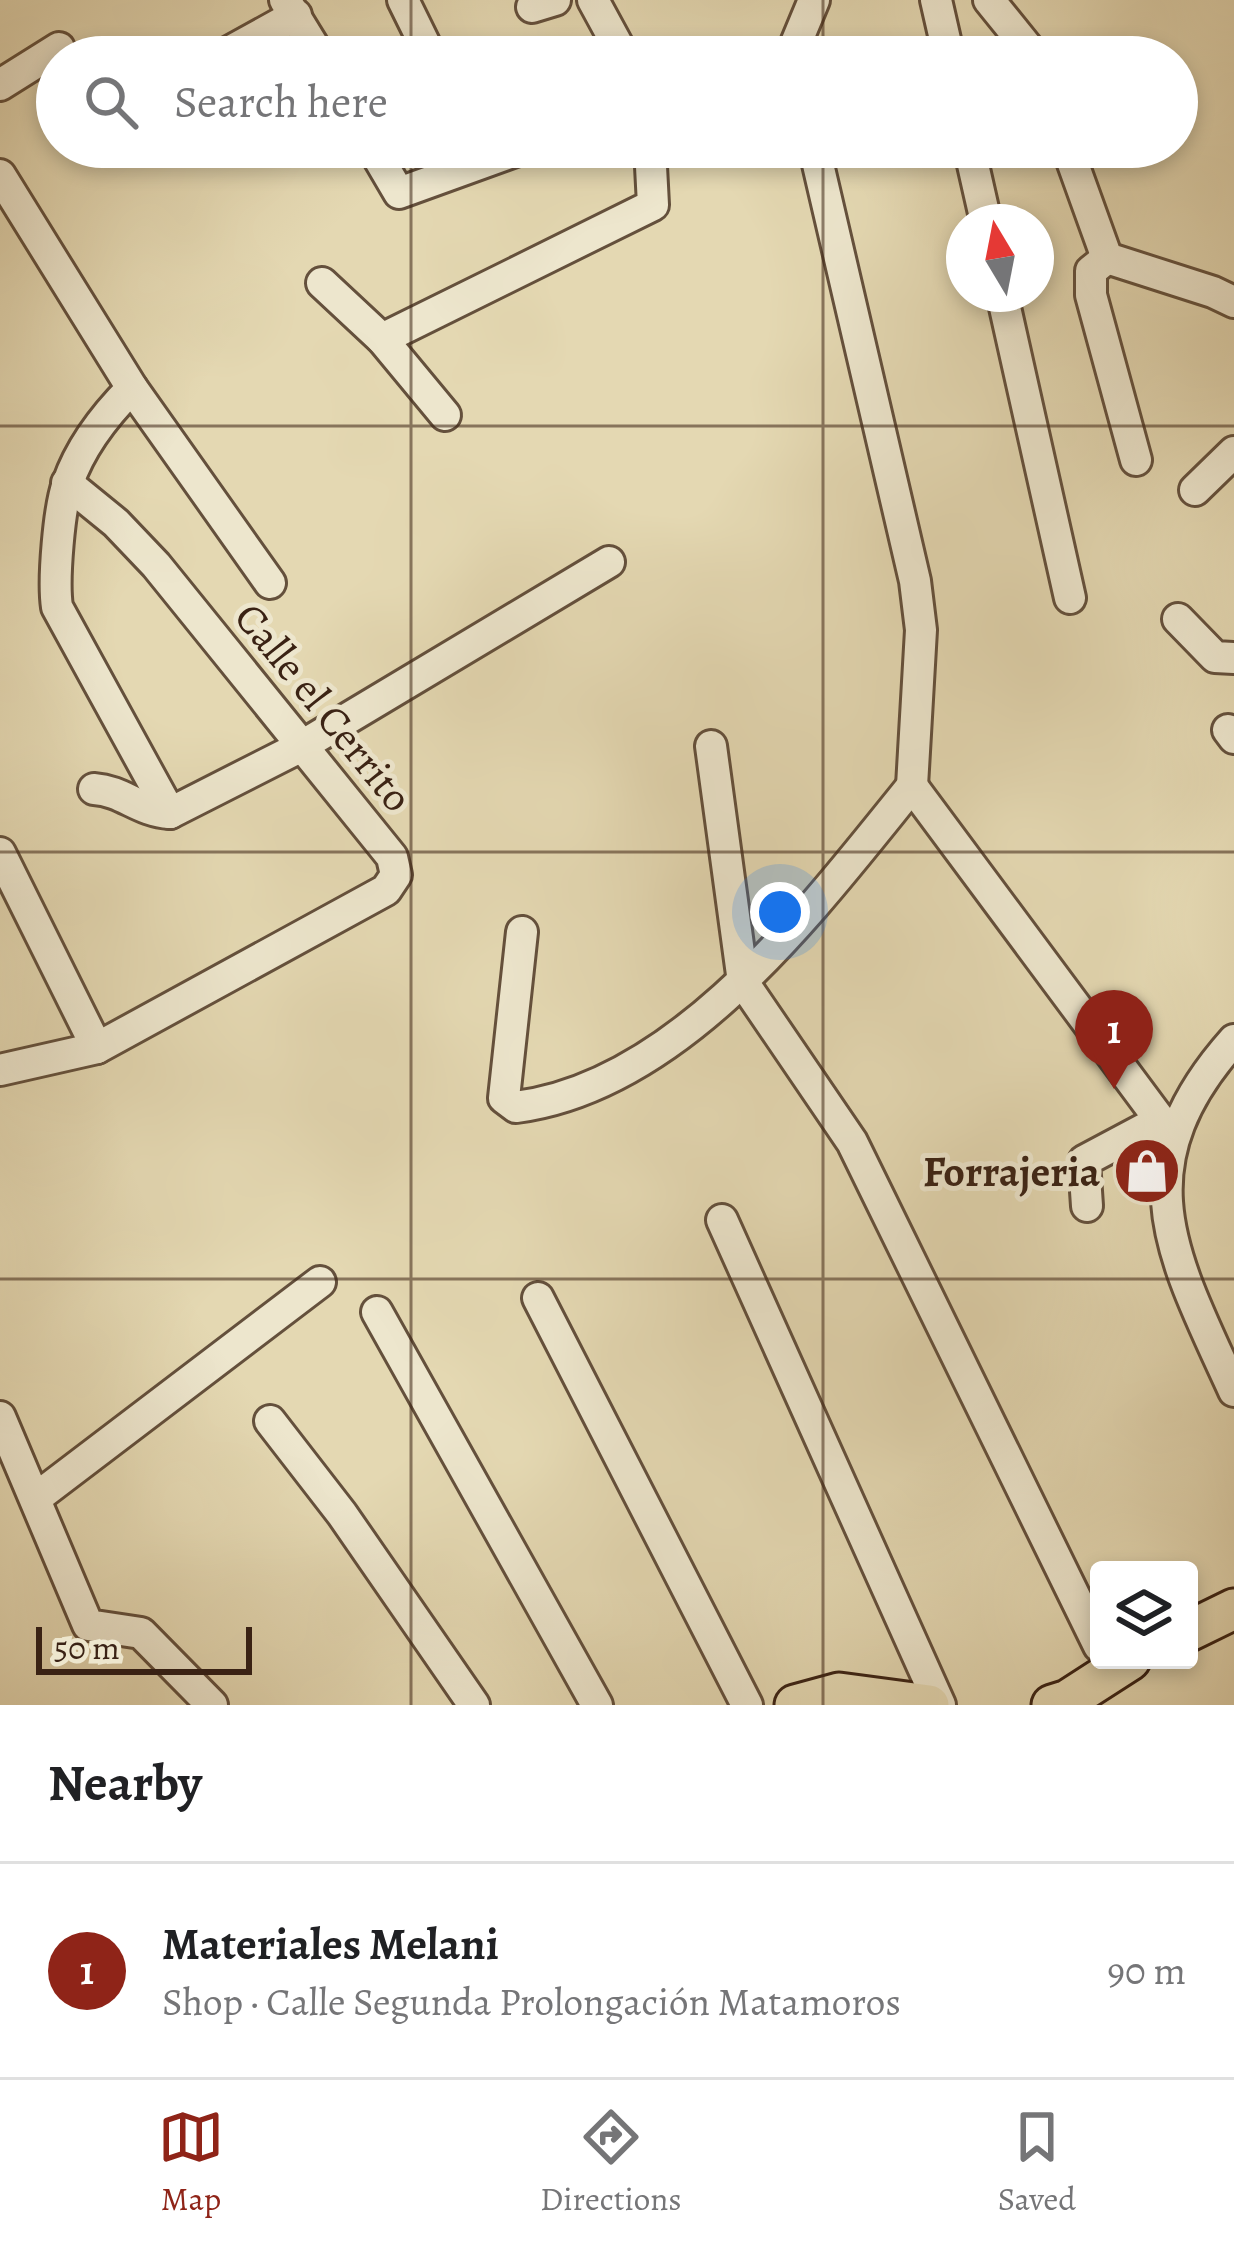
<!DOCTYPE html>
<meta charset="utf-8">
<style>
body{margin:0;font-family:Alegreya,serif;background:#f2f2f2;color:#202124}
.controls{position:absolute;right:36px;bottom:36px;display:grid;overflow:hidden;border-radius:12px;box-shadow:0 6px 18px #0003}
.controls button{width:108px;height:108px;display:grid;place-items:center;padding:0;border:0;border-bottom:3px solid #e0e0e0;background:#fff;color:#202124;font:60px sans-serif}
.compass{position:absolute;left:946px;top:204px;width:108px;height:108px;border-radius:50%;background:#fff;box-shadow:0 6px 18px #0003;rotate:350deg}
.scale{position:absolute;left:36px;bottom:30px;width:216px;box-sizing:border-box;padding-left:12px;border:6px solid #3a2214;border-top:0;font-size:33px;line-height:42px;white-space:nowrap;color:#3a2214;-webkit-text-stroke:9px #ede6cd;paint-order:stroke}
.you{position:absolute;left:780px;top:912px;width:42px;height:42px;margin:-30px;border:9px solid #fff;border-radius:50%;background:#1a73e8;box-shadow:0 0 0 18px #1a73e833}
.badge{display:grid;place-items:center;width:78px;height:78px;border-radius:50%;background:#8f2418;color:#fff;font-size:39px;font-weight:700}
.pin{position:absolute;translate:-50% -99px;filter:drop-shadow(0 3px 6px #0008)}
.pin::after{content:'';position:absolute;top:63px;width:42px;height:36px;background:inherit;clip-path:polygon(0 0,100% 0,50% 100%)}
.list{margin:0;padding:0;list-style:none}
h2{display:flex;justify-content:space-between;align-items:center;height:156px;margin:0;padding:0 48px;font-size:51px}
h2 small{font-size:39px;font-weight:400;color:#757577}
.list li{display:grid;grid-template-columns:78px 1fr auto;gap:36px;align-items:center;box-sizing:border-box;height:216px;padding:0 48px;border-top:3px solid #e0e0e0}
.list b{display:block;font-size:45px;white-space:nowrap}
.list p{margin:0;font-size:39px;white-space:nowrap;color:#757577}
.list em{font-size:39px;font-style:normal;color:#757577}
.icon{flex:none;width:66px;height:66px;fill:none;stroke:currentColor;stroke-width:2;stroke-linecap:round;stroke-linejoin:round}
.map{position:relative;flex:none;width:1234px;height:1705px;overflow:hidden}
.search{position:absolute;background:#fff;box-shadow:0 6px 18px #0003;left:36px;right:36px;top:36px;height:132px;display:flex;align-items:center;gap:30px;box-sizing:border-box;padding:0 42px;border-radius:66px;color:#757577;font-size:45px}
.sheet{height:372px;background:#fff}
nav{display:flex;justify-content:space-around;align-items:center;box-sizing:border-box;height:168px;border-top:3px solid #e0e0e0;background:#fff;font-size:33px;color:#757577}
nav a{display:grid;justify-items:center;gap:6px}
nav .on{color:#8f2418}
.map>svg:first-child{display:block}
</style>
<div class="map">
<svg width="1234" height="1705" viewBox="0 0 1234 1705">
<rect width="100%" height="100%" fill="#e4d8b2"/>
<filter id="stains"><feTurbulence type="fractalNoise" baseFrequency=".00167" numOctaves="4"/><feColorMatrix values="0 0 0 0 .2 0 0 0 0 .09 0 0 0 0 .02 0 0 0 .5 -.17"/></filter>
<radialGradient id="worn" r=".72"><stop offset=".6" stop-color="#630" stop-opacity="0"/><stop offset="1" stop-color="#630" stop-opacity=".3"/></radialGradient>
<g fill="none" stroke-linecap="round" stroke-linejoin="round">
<g stroke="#64503c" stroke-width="36">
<g id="minor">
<path d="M285 0 320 57"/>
<path d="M403 0 431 57"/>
<path d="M593 0 624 57"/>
<path d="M936 0 949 57"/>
<path d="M989 0 1035 57"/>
<path d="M532 7 555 0"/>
<path d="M792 53 814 0"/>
<path d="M220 57 296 15"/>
<path d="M0 85 59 48"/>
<path d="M372 147 399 193 526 147"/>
<path d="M814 147 915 581 921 630 912 786"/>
<path d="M969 147 986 222"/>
<path d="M1067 147 1107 258 1213 292 1234 302"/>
<path d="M0 175 132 388 270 583"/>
<path d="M1107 258 1091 271V295L1136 460"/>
<path d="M322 283 382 339 445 415"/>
<path d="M1002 294 1070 598"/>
<path d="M382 339 653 205 650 147"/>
<path d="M132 388C106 414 80 448 68 483 59 508 53 580 57 607L170 813"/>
<path d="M1195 490 1234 452"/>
<path d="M1178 619 1215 657 1234 658"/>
<path d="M1228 730 1234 738"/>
<path d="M711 746 743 982 852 1142 1099 1646"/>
<path d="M912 786 1172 1136"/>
<path d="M94 789C124 791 138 811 170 813L300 747 609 562"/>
<path d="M0 853 97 1048"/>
<path d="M522 932 504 1098 516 1107C681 1086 813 908 912 786"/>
<path d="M1234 1040C1120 1168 1172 1255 1234 1391"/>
<path d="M0 1070 97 1048 386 890 396 875 392 857 156 565 116 523 67 483"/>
<path d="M1087 1206 1084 1161 1161 1120"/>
<path d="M722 1220 940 1705"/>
<path d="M538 1298 747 1705"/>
<path d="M377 1312 597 1705"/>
<path d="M0 1417 88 1625 141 1633 212 1705"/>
<path d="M270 1421 342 1514 474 1705"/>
<path d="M36 1498 320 1282"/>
</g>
</g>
<g stroke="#3a2214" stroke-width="45">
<g id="major">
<path d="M1189 1631 1234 1609"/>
<path d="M795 1705 839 1693 929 1705"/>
<path d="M1052 1705 1068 1700 1130 1660"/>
</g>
</g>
<use href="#minor" stroke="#ede6cd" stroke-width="30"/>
<use href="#major" stroke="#e4d8b2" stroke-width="39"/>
</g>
<path fill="none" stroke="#3a2214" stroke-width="3" stroke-opacity="0.55" d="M411 0V57M823 0V57M411 147V1705M823 147V1705M0 426H1234M0 852H1234M0 1279H1234"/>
<defs>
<g id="shop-disc" transform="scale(3.45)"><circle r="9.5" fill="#8f2418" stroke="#ede6cd"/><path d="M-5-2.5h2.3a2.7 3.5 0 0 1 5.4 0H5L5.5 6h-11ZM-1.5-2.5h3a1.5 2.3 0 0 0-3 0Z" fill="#fff"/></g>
</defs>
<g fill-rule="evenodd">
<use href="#shop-disc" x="1147" y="1171"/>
</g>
<g text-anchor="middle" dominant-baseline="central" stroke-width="10" stroke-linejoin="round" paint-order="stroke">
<g font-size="42" fill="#3a2214" stroke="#ede6cd">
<text transform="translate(324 707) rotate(51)">Calle el Cerrito</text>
</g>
<g font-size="42" font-weight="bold" fill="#3a2214" stroke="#ede6cd" text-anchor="end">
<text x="1100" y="1171">Forrajeria</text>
</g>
</g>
<rect width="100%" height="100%" filter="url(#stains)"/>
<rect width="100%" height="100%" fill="url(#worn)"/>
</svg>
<div class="controls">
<button><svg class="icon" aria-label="layers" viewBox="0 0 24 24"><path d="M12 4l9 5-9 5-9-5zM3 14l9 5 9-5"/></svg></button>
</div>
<svg class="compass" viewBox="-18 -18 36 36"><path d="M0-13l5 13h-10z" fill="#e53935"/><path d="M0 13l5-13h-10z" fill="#757577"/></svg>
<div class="scale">50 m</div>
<div class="you"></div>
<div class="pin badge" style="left:1114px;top:1089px">1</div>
<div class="search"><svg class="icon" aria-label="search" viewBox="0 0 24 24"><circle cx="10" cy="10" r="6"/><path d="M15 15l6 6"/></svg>Search here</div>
</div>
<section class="sheet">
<h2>Nearby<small></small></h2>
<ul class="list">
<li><span class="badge">1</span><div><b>Materiales Melani</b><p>Shop · Calle Segunda Prolongación Matamoros</p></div><em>90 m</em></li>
</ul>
</section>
<nav>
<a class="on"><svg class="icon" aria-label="map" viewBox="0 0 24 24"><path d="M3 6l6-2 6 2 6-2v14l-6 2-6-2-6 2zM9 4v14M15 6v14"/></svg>Map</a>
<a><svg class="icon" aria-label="directions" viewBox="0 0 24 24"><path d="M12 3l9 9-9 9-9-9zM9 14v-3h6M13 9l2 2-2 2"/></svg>Directions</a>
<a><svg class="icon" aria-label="saved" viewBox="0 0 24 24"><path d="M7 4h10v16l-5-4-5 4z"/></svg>Saved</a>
</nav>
